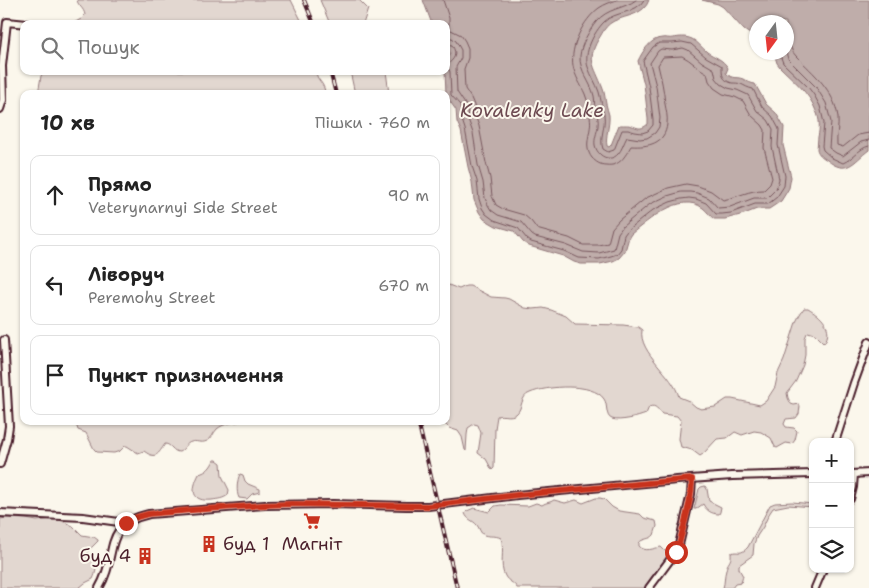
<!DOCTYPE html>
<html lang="uk">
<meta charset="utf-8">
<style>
body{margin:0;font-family:"Shantell Sans",sans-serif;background:#f2f2f2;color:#222}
.controls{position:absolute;right:15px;bottom:15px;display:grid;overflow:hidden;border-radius:10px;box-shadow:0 1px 4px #0004}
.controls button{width:45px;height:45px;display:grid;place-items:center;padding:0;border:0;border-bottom:1px solid #e0e0e0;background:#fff;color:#222;font:25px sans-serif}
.compass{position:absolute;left:749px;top:15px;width:45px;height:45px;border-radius:50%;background:#fff;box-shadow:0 1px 4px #0004;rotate:195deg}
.stop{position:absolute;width:15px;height:15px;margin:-11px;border:4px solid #c8321e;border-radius:50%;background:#fff}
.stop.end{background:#c8321e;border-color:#fff;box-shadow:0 1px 5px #0008}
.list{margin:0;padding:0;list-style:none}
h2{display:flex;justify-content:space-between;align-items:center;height:65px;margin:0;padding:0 20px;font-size:21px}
h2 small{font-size:16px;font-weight:400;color:#767676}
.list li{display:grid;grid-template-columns:32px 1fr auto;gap:15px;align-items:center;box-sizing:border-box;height:80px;margin:0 10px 10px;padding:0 10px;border:1px solid #e0e0e0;border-radius:10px}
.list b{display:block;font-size:19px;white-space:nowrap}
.list p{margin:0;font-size:16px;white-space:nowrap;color:#767676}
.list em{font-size:16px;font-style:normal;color:#767676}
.icon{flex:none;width:28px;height:28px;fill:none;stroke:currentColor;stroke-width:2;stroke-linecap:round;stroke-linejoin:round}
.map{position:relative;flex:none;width:869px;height:588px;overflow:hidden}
.search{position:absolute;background:#fff;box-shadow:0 1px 4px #0004;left:20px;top:20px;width:430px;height:55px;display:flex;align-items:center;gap:12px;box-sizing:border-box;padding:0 18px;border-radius:10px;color:#767676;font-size:19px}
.panel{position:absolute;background:#fff;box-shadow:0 1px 4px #0004;left:20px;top:90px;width:430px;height:335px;border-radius:10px}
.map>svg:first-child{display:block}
</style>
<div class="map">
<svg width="869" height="588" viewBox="0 0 869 588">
<rect width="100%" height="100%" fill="#fbf7ec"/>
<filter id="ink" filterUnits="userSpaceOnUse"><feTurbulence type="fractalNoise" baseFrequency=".02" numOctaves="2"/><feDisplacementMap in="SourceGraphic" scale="10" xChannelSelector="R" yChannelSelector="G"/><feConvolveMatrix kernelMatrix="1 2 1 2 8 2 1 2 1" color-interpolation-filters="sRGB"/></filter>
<g filter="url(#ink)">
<g fill="#e2d7d0" stroke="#967b7e">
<path d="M77 0H291L303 24H72L81 19 85 15C84 8 78 6 77 0Z"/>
<path d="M320 0H359L368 9 363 24H330Z"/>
<path d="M44 71H316C316 81 325 82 325 94H38L41 76Z"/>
<path d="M350 71H386L389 94H355Z"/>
<path d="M446 284 459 289 466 286H470L491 297 505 298 509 299 525 308 533 309 543 308 551 310 566 316 575 324 623 325 638 327 642 330C638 353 674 375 679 397L689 401 696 407 701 409 715 407 727 399H732L760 405 766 401 775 387 778 373 784 360 796 322 800 314 804 308H808C820 315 835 328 824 343L815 334 808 332 807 333 805 338V355L803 365 796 381 787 393 788 398 791 404 794 405 799 404 800 406 799 414 796 418 786 419 784 424 786 427 794 428 797 431 795 440 792 444 786 443 777 448 775 447 771 438 761 432 754 431 742 435 735 432 727 438 717 439 703 454 700 456 692 450 681 447 679 439 681 421 677 416 662 414C658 410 656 404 649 407L646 414C639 417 619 422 612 419 605 417 608 404 604 399 593 382 546 386 530 393 520 396 523 409 516 414 510 418 503 414 497 416L495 429 494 468 492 470 486 459 478 453 481 433 478 425 474 424 468 428 467 435 466 451 465 450 462 437 458 431 449 428 442 421H446Z"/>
<path d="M75 421H244C236 422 224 423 217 429 213 433 212 439 207 441 201 444 196 440 191 442 186 443 184 450 179 452 173 452 171 444 165 444 158 454 156 460 144 451L138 453 127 446H125L120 451 114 453 97 452 94 449 86 433 78 430Z"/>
<path d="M214 460H217L221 463 222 476 229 490 228 495C223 499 218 499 212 500 191 502 191 490 199 474 207 472 211 467 214 460Z"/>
<path d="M240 474 243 475 245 481 248 484 260 489V492L252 494 247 499 239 498C236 492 237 480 240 474Z"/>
<path d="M705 486 707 489 709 501 721 507 720 512 719 514C711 514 706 510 703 504L696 509H694L699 489 701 487Z"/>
<path d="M596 498H600L604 499 612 507 619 511 640 514 644 518 656 521 657 526 654 535C650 540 642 538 639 543V546C645 553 654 548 661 547L665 551 670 553 671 554 650 579 648 588H517C514 582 508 582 505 576 499 566 505 550 501 538 495 535 490 537 484 535 480 533 480 529 477 525 473 520 467 520 465 513L467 511 474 508 489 512 495 506 501 505 528 506 536 503 542 505C546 502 550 503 554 500L565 503 576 500 583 503Z"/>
<path d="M792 502 813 504V507L788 505 773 508 769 514 763 527 757 536 754 544 753 555 739 565V569L743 576 741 583 735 584 732 588H723C725 582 724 576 726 570 727 562 732 562 731 553 739 550 740 556 748 547L770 505 775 503Z"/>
<path d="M7 518 26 519 37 521 52 519 60 520 73 526 82 535 94 537 98 540V541L87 552 89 558 94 559C97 566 96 573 93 579L85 583 79 588H0V519Z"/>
</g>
<g fill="#bfadaa" stroke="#907477">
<path d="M423 0H649C644 15 627 15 614 21 608 24 604 29 601 35 585 60 594 64 603 89 605 94 605 99 606 104 607 108 608 111 609 115 610 126 605 136 607 146L609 147 611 145 619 125C620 125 627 125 628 125 637 126 639 132 648 124V119L644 84 638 61C642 52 651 38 662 38 666 37 669 39 673 38 680 37 685 36 692 39 698 42 702 48 707 52 714 57 723 59 728 68L726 73C733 80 735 76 743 79 747 81 749 83 755 84L766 104 776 113 784 127 783 145 791 177 789 188 786 193 781 201 769 209H757L744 214 725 219H714C710 216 707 211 703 208 680 191 648 221 631 234L629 237 625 251 619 258 613 261 600 264H581L574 262 563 256 529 246 523 242 514 231 496 226 484 219 479 212 474 200 472 182 468 167 461 131 457 122 456 110 449 100 446 94 445 71 446 63 450 53 446 46V24H432Z"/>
<path d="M702 0H869V150C853 162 847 176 827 160 822 157 818 154 817 149 817 145 818 141 818 137 820 128 820 119 816 111 809 92 793 80 780 67L777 63 774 53 786 52V22H756V38L744 30 723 7 718 4Z"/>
</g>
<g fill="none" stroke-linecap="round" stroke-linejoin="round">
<g stroke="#79585e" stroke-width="1">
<path d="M443 0 449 18V29L461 35 465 41 468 48V58L464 69 465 89 471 98 474 105 476 118 479 126 486 163 490 178 492 196 496 205 503 209 524 215 531 221 537 229 540 230 569 238 583 245H598L608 243 612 228 619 220 646 198 668 188 686 184 698 186 711 191 723 200C738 197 749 190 764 190L770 184 772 178 764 148 765 130 762 125 751 115 743 101 735 97 723 94 714 88 709 81 707 73C697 68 691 60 682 56L663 57 658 65C661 78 664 90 665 104 666 110 668 117 667 124 665 144 648 147 631 146 625 156 620 167 606 165 600 165 596 162 592 158 582 145 593 131 590 117 589 110 588 101 585 94 581 85 575 76 573 66 570 46 583 20 599 8 605 4 611 2 617 0"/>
<path d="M446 38H452L456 41 461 50V58L456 67 457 92 467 107 468 119 473 133 478 165 483 182 485 198 488 205 491 210 498 215 521 222 532 235 535 237 566 245 583 252 599 253 614 249 618 233 623 226 650 204 667 196 681 192H690L697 193 709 198 718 208 730 207 754 198H767L776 189 779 179 772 147 773 129 768 120 757 111 748 95 737 90 728 88 721 84 716 78 714 69 702 62 688 50 683 48 672 50 661 49 658 51 650 63 656 86 660 118 659 127 655 133 647 138 640 139 627 137C624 142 622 150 618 154 610 163 597 156 595 145 594 139 597 133 598 126 599 120 597 114 595 107 594 104 595 100 594 96 591 82 579 71 580 56 581 44 589 31 596 22 607 8 624 9 636 0"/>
<path d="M786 39C791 44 791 52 796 56 814 74 834 90 838 117 839 127 836 136 837 145L843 147 858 135 869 133"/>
<path d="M446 44 452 45C458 55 454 59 447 65L450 72 451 95 460 105 461 109 462 120 465 129 472 166 477 181 479 199 482 208 486 214 494 220 518 228 527 239 531 242 564 251 579 258 599 259 611 256 617 254 621 249 624 235 627 231 653 210 670 202 681 199 689 198 696 199 706 203 716 214H722L731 213 755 204H768L777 197 784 186 785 176 778 145 779 129 772 116 762 107 753 89C748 88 745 86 741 84 738 83 735 83 732 83 722 80 722 75 722 66L706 57 691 44 682 42 672 43H659L653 47 643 61 649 87 653 119V125L648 131 642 133 635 132 628 130H622L614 150 608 152 603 149C599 138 606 126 604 115 602 108 601 99 599 92 596 83 591 76 588 67 583 53 594 32 604 22 615 11 636 14 644 0"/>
<path d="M779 52 783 63 808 87 814 95 820 106 824 123 822 146 823 150 832 158 843 163C853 159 859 148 869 146"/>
<path d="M786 52 788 59 816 87 826 103 831 122 829 148 836 153 843 156 861 142 869 140"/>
</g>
<g stroke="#4a1f2b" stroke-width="10">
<g id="minor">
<path d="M0 109 3 100 2 66 7 22 27 24"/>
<path d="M835 442 854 383 869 342"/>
<path d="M0 464 7 439 9 426 4 340"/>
<path d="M851 474 869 473"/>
<path d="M850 499 853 487 854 474"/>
<path d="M0 513 83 517 126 523"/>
<path d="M99 588C119 556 100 525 149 514L265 505 333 504 406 506H428L517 495 677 480 732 476 813 474"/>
<path d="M649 588 678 549 691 494 692 479"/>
<path d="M815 588 823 569"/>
</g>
</g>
<use href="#minor" stroke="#fbf7ec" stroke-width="6"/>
<g stroke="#4a1f2b" stroke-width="4">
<g id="rail">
<path d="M304 0 314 24"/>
<path d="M330 71 336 94"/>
<path d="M418 421 457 588"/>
</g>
</g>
<use href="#rail" stroke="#fbf7ec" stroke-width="2" stroke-dasharray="5.5" stroke-linecap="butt"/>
</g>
</g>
<g fill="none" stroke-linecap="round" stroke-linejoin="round" filter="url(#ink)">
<path stroke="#c8321e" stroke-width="6" d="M126 523 137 517 148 514 192 510 264 505 292 504 428 506 517 495 692 479C692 501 684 523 679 545L676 552"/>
</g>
<defs>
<g id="supermarket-bare" transform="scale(1.35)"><path d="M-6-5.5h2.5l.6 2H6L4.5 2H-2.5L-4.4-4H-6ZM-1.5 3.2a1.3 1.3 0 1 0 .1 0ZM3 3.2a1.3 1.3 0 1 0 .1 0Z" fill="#c8321e" stroke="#fbf7ec" stroke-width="2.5" paint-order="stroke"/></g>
<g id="building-bare" transform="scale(1.35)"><path d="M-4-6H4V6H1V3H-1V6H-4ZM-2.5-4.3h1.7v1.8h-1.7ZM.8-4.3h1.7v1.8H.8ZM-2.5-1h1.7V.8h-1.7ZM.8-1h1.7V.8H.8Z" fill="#c8321e" stroke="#fbf7ec" stroke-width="2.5" paint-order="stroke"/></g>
</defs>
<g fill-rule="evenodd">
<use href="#supermarket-bare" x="312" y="521"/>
<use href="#building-bare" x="209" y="544"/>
<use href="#building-bare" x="145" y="556"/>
</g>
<g text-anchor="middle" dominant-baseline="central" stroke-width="4" stroke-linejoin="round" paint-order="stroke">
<g font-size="18" fill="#4a1f2b" stroke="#fbf7ec" text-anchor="start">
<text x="223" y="544">буд 1</text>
<text x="312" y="544" text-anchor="middle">Магніт</text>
<text x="131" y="556" text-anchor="end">буд 4</text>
</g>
<g font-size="19" font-style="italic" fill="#6d4a51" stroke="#fbf7ec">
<text x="532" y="110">Kovalenky Lake</text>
</g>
</g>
</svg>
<div class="controls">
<button>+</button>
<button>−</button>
<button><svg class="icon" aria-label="layers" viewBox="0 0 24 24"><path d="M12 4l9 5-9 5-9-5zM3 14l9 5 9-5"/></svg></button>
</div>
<svg class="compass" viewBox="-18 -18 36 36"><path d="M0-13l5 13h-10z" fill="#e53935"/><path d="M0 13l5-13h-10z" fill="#767676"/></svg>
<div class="stop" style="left:676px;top:552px"></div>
<div class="stop end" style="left:126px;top:523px"></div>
<div class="search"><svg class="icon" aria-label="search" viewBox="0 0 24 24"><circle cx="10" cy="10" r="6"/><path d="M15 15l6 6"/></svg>Пошук</div>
<section class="panel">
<h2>10 хв<small>Пішки · 760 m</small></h2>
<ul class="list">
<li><svg class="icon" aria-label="ahead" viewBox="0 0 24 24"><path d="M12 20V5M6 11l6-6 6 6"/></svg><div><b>Прямо</b><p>Veterynarnyi Side Street</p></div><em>90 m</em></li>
<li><svg class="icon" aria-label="left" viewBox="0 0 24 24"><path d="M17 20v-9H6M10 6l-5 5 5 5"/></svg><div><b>Ліворуч</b><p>Peremohy Street</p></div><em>670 m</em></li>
<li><svg class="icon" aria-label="arrive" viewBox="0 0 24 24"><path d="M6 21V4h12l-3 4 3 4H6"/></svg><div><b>Пункт призначення</b></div></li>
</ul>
</section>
</div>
